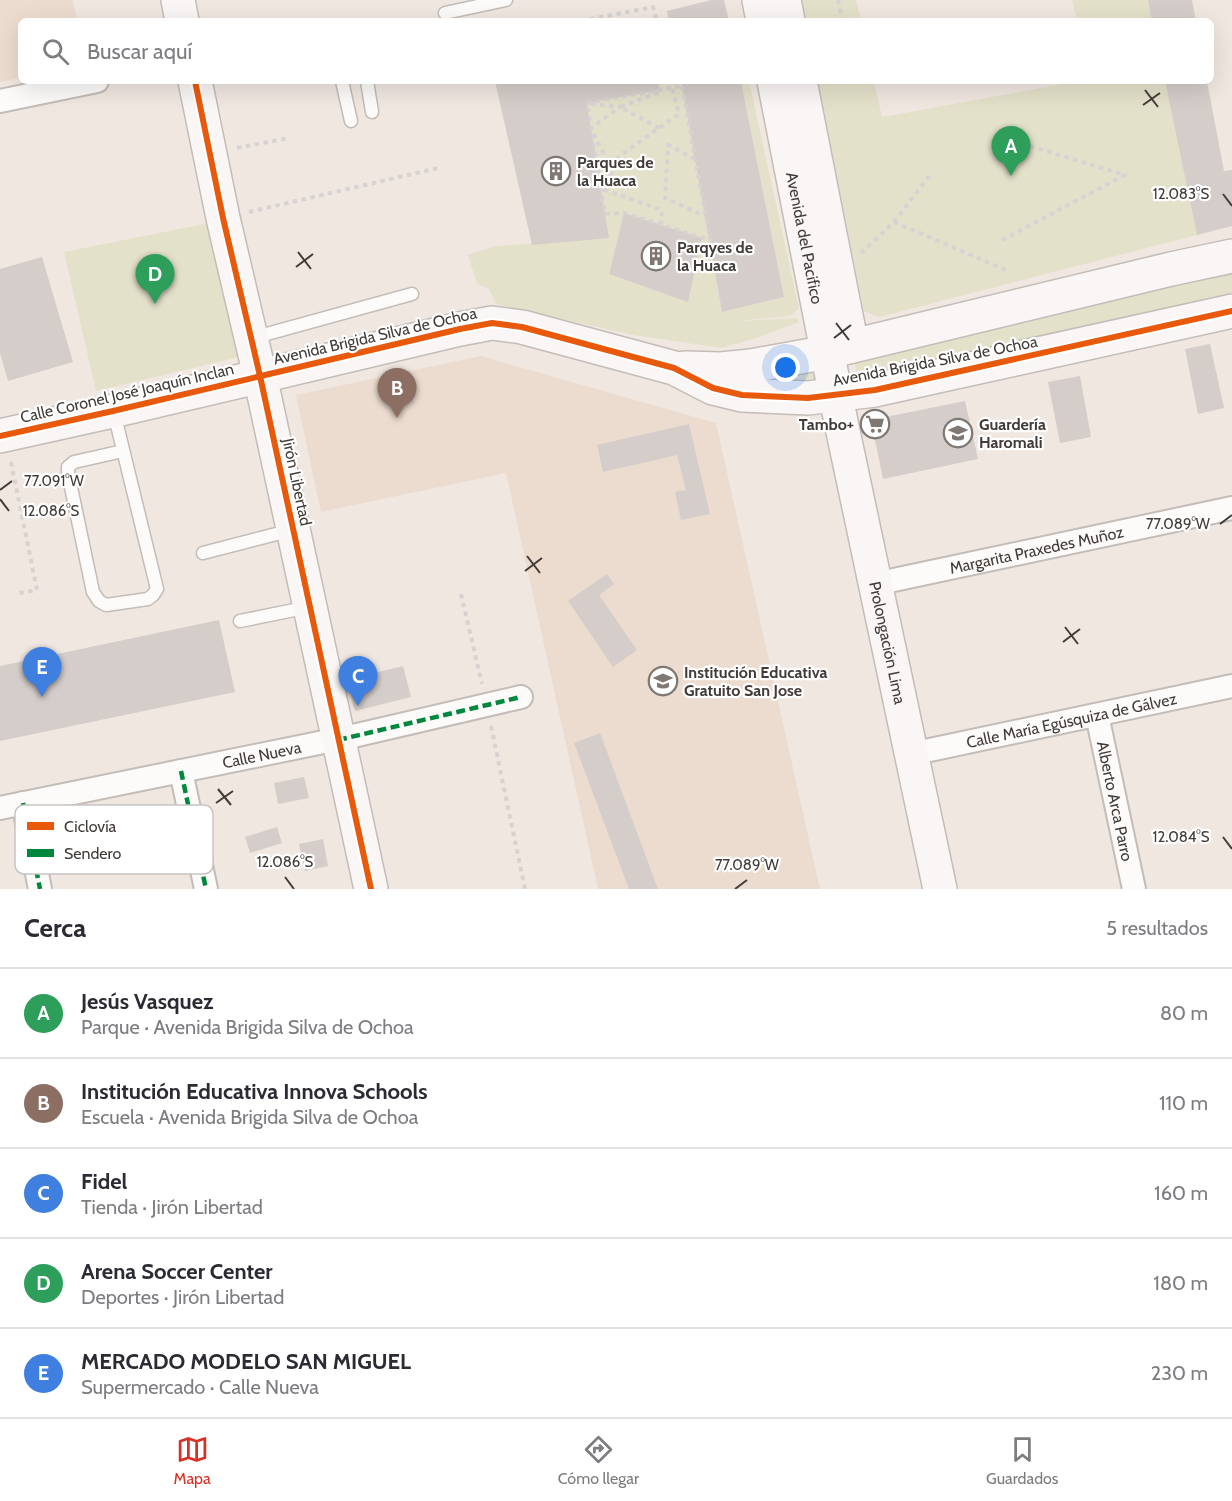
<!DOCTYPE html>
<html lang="es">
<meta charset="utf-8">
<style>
body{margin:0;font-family:Cabin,sans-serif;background:#f7f7f7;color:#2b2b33}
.you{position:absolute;left:786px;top:368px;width:21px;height:21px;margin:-15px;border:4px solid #fff;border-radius:50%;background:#1a73e8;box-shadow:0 0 0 9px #1a73e833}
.badge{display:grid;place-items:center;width:39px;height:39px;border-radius:50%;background:#d93025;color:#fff;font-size:20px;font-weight:700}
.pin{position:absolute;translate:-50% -50px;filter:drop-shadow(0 2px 3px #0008)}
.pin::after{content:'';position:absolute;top:32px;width:21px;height:18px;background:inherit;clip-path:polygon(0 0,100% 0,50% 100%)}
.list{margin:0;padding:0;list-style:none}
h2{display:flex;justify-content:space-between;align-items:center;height:78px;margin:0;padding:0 24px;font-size:26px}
h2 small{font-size:20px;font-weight:400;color:#7c7c81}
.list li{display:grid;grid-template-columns:39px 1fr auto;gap:18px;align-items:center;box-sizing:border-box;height:90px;padding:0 24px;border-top:2px solid #e1e1e2}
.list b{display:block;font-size:22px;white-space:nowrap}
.list p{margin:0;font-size:20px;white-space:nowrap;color:#7c7c81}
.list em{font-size:20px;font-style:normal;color:#7c7c81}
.icon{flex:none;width:33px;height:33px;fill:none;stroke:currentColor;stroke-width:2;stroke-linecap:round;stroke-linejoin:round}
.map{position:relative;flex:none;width:1232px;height:889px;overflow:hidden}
.search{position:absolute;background:#fff;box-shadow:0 6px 24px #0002;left:18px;right:18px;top:18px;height:66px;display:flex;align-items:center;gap:15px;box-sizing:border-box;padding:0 21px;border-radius:9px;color:#7c7c81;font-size:22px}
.sheet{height:528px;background:#fff}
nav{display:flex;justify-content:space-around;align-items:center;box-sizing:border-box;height:84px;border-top:2px solid #e1e1e2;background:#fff;font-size:16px;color:#7c7c81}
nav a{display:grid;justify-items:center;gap:3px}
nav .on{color:#d93025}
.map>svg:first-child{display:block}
</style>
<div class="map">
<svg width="1232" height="889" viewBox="0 0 1232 889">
<rect width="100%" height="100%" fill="#f0e7e1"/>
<g fill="#ecdcd0">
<path d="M0 0H73L77 21H21V78L0 82Z"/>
<path d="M481 356 716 423 820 889H598L506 473 321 512 296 395Z"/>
</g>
<g fill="#e4e1ca" fill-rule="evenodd">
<path d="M802 0H856L861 21H806Z"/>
<path d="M1072 0H1148L1152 21H1077Z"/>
<path d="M658 81H681L722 312 784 297 741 81H749L799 309 790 316 737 321 797 318 799 322 757 338 721 348 633 335 496 304 489 289 477 284 468 255 495 246 609 238 587 103 660 90ZM624 213 702 239 688 301 609 274Z"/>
<path d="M818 81H874L882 117 1079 81H1165L1197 235 879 317 864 311Z"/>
<path d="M214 222 247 355 96 391 64 252Z"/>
<path d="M1232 271V300L867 382 858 375 855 366 858 358Z"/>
<path d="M811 368 816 376 813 385 758 381Z"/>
</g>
<g fill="#d4cdc9">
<path d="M711 0H724L729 21H669L667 11Z"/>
<path d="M1148 0H1192L1196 21H1152Z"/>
<path d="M495 81H658L660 90 587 103 609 238 532 245Z"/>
<path d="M681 81H741L784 297 722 312Z"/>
<path d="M1165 81H1207L1224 171 1232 170V226L1197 235Z"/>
<path d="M624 213 702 238 688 302 609 274Z"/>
<path d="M42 257 73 362 8 381 0 353V269Z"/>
<path d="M1210 344 1224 408 1198 414 1185 349Z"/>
<path d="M1080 376 1091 437 1060 443 1048 382Z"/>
<path d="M965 401 978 459 883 479 871 420Z"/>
<path d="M689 424 710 514 681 520 675 492 686 490 677 455 603 472 597 445Z"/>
<path d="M607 574 614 584 599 595 637 650 613 667 568 601Z"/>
<path d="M219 620 235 692 0 741V666Z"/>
<path d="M403 666 411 697 355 711 347 680Z"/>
<path d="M600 733 658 889H629L574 743Z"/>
<path d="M304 777 309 798 278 804 274 783Z"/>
<path d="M277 827 282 843 250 853 245 837Z"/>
<path d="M323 839 328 866 305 871 299 844Z"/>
</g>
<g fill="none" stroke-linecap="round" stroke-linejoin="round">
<g stroke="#c3bcb7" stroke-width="15">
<g id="lane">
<path d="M445 13 506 0"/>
<path d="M342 81 351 121"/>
<path d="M367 81 372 112"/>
<path d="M252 338 412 294"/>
<path d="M113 412 117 425 157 589 153 595 148 599 106 605 99 601 93 592 68 473V467L74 462 123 451"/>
<path d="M203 553 292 530"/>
<path d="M240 621 309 607"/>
</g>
</g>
<g stroke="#c3bcb7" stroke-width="26">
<g id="street">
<path d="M0 101 97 81"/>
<path id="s1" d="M875 584 1232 508"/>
<path id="s2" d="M1097 715 1134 889"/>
<path id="s3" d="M911 754 1232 686"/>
<path d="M181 771 206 889"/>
<path d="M23 803 40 889"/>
<path id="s4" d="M0 808 353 736 521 697"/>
</g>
</g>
<g stroke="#c3bcb7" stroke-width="36">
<g id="secondary">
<path d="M178 0 182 21"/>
<path d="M759 0 763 21"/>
<path d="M784 0 788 21"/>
<path d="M195 81 223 218 260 376 371 889"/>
<path id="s5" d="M774 81 841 422 940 889"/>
<path d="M800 81 852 346"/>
<path d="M685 368 721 369 751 366 828 352 1171 269 1232 256"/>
<path d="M0 436 113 411 460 329 492 323 522 327 674 368 713 388 742 395 808 398 875 390 1232 311"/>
</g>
</g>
<g stroke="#d6d3d2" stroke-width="4" stroke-dasharray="4.5 4.5" stroke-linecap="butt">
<path d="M838 0 843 21"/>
<path d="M581 21 653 7 657 21"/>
<path d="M682 86 710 240 624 213 605 214 587 103Z"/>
<path d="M591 104 620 107"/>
<path d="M659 128 620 107 660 92"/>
<path d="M237 148 289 138"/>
<path d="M695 159 668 145 665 198 705 216"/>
<path d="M612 170 591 128 620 107"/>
<path d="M249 212 438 168"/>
<path d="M894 222 1006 270"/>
<path d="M661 225 662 210 605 190 618 157 679 114 672 88 670 89"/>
<path d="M1002 240 1125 175 1017 142"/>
<path d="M861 253 894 222 930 175"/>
<path d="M11 462 37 590 19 593"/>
<path d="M461 594 482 684"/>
<path d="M491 726 525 889"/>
</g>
<use href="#lane" stroke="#fdfbfa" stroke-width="12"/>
<use href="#street" stroke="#fdfbfa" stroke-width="22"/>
<use href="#secondary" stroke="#faf6f6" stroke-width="33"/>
<g stroke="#00873e" stroke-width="4.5" stroke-dasharray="9 4.5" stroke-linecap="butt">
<path d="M338 740 521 697"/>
<path d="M181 771 206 889"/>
<path d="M23 803 40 889"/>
</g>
<g stroke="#fff" stroke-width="10">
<g id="cycleway">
<path d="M195 81 223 218 260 376 371 889"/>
<path d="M0 436 113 411 460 329 492 323 522 327 674 368 713 388 742 395 808 398 875 390 1232 311"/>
</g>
</g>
<use href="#cycleway" stroke="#e8590c" stroke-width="6"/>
</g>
<path fill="none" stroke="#423b37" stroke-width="2" d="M1145 90 1158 107M1143 105 1160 93M1223 194 1232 206M298 252 311 269M296 267 313 254M836 323 849 340M834 338 851 325M0 490 12 481M0 499 9 511M1220 524 1232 515M527 556 540 573M525 571 542 558M1065 627 1078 644M1063 642 1080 629M218 789 231 805M216 803 233 791M1223 837 1232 849M285 877 294 889M735 889 747 880"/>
<defs>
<g id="building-ring" transform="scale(1.5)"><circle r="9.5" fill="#fff" stroke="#7f7772" stroke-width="1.5"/><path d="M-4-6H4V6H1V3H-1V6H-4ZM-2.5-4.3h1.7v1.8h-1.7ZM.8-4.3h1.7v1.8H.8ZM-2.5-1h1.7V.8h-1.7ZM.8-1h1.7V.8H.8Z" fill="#7f7772"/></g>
<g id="supermarket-ring" transform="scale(1.5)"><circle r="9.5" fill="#fff" stroke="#7f7772" stroke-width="1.5"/><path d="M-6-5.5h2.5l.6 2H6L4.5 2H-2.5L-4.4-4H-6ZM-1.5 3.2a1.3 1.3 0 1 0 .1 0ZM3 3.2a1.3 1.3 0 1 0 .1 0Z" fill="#7f7772"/></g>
<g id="school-ring" transform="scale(1.5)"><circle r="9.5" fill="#fff" stroke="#7f7772" stroke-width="1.5"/><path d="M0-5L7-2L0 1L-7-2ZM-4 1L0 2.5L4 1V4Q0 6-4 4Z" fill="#7f7772"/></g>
</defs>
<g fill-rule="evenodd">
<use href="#building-ring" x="556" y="171"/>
<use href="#building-ring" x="656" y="256"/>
<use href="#supermarket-ring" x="875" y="424"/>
<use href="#school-ring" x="958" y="433"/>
<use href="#school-ring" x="663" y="681"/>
</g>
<g text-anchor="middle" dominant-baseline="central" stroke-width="4.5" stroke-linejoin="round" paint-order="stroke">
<g font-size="16" font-weight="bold" fill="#423b37" stroke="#fff" text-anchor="start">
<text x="577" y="162">Parques de<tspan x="577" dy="18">la Huaca</tspan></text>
<text x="677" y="247">Parqyes de<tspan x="677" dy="18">la Huaca</tspan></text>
<text x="854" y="424" text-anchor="end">Tambo+</text>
<text x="979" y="424">Guardería<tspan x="979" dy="18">Haromali</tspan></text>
<text x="684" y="672">Institución Educativa<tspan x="684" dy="18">Gratuito San Jose</tspan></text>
</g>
<g font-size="16" fill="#423b37" stroke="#fff">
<text stroke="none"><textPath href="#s5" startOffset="160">Avenida del Pacifico</textPath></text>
<text transform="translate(375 336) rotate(-13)">Avenida Brigida Silva de Ochoa</text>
<text transform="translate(935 361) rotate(-11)">Avenida Brigida Silva de Ochoa</text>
<text transform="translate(127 393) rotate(-13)">Calle Coronel José Joaquín Inclan</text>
<text transform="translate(297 482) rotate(78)">Jirón Libertad</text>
<text stroke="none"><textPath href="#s1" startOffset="165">Margarita Praxedes Muñoz</textPath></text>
<text stroke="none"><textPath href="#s5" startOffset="573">Prolongación Lima</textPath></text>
<text stroke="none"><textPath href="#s3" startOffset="164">Calle María Egúsquiza de Gálvez</textPath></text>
<text stroke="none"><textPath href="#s4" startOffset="267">Calle Nueva</textPath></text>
<text stroke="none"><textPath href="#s2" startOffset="88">Alberto Arca Parro</textPath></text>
</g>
</g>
<rect x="15" y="805" width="198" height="69" rx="9" fill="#fff" stroke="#c6c4c3" stroke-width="1.5"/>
<rect x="27" y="822" width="27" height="8" fill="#e8590c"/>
<rect x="27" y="849" width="27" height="8" fill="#00873e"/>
<g font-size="16" fill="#423b37">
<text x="64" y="832">Ciclovía</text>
<text x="64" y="859">Sendero</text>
</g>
<g font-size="15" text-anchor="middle" fill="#423b37" stroke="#fff" stroke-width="4.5" stroke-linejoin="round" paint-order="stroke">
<text x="1181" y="199">12.083°S</text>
<text x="54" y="486">77.091°W</text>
<text x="51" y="516">12.086°S</text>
<text x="1178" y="529">77.089°W</text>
<text x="1181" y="842">12.084°S</text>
<text x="285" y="867">12.086°S</text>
<text x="747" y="870">77.089°W</text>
</g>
</svg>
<div class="you"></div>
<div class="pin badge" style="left:1011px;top:176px;background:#2e9e5b">A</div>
<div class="pin badge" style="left:397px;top:418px;background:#8d6e63">B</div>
<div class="pin badge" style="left:358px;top:706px;background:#3f7fe0">C</div>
<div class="pin badge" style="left:155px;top:304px;background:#2e9e5b">D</div>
<div class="pin badge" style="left:42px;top:697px;background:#3f7fe0">E</div>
<div class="search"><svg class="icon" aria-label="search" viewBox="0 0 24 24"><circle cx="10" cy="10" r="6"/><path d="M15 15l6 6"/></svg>Buscar aquí</div>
</div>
<section class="sheet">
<h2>Cerca<small>5 resultados</small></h2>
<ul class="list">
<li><span class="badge" style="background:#2e9e5b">A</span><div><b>Jesús Vasquez</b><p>Parque · Avenida Brigida Silva de Ochoa</p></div><em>80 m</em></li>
<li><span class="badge" style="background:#8d6e63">B</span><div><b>Institución Educativa Innova Schools</b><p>Escuela · Avenida Brigida Silva de Ochoa</p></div><em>110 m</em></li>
<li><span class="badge" style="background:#3f7fe0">C</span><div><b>Fidel</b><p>Tienda · Jirón Libertad</p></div><em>160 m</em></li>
<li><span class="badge" style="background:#2e9e5b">D</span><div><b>Arena Soccer Center</b><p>Deportes · Jirón Libertad</p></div><em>180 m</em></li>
<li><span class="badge" style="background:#3f7fe0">E</span><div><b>MERCADO MODELO SAN MIGUEL</b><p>Supermercado · Calle Nueva</p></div><em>230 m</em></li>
</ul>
</section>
<nav>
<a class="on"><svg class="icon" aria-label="map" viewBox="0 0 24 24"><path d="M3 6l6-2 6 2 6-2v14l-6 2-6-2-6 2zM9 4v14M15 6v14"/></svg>Mapa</a>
<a><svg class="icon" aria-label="directions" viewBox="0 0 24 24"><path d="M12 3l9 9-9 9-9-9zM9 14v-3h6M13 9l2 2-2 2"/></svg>Cómo llegar</a>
<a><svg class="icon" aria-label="saved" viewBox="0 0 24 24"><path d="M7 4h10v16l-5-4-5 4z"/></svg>Guardados</a>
</nav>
